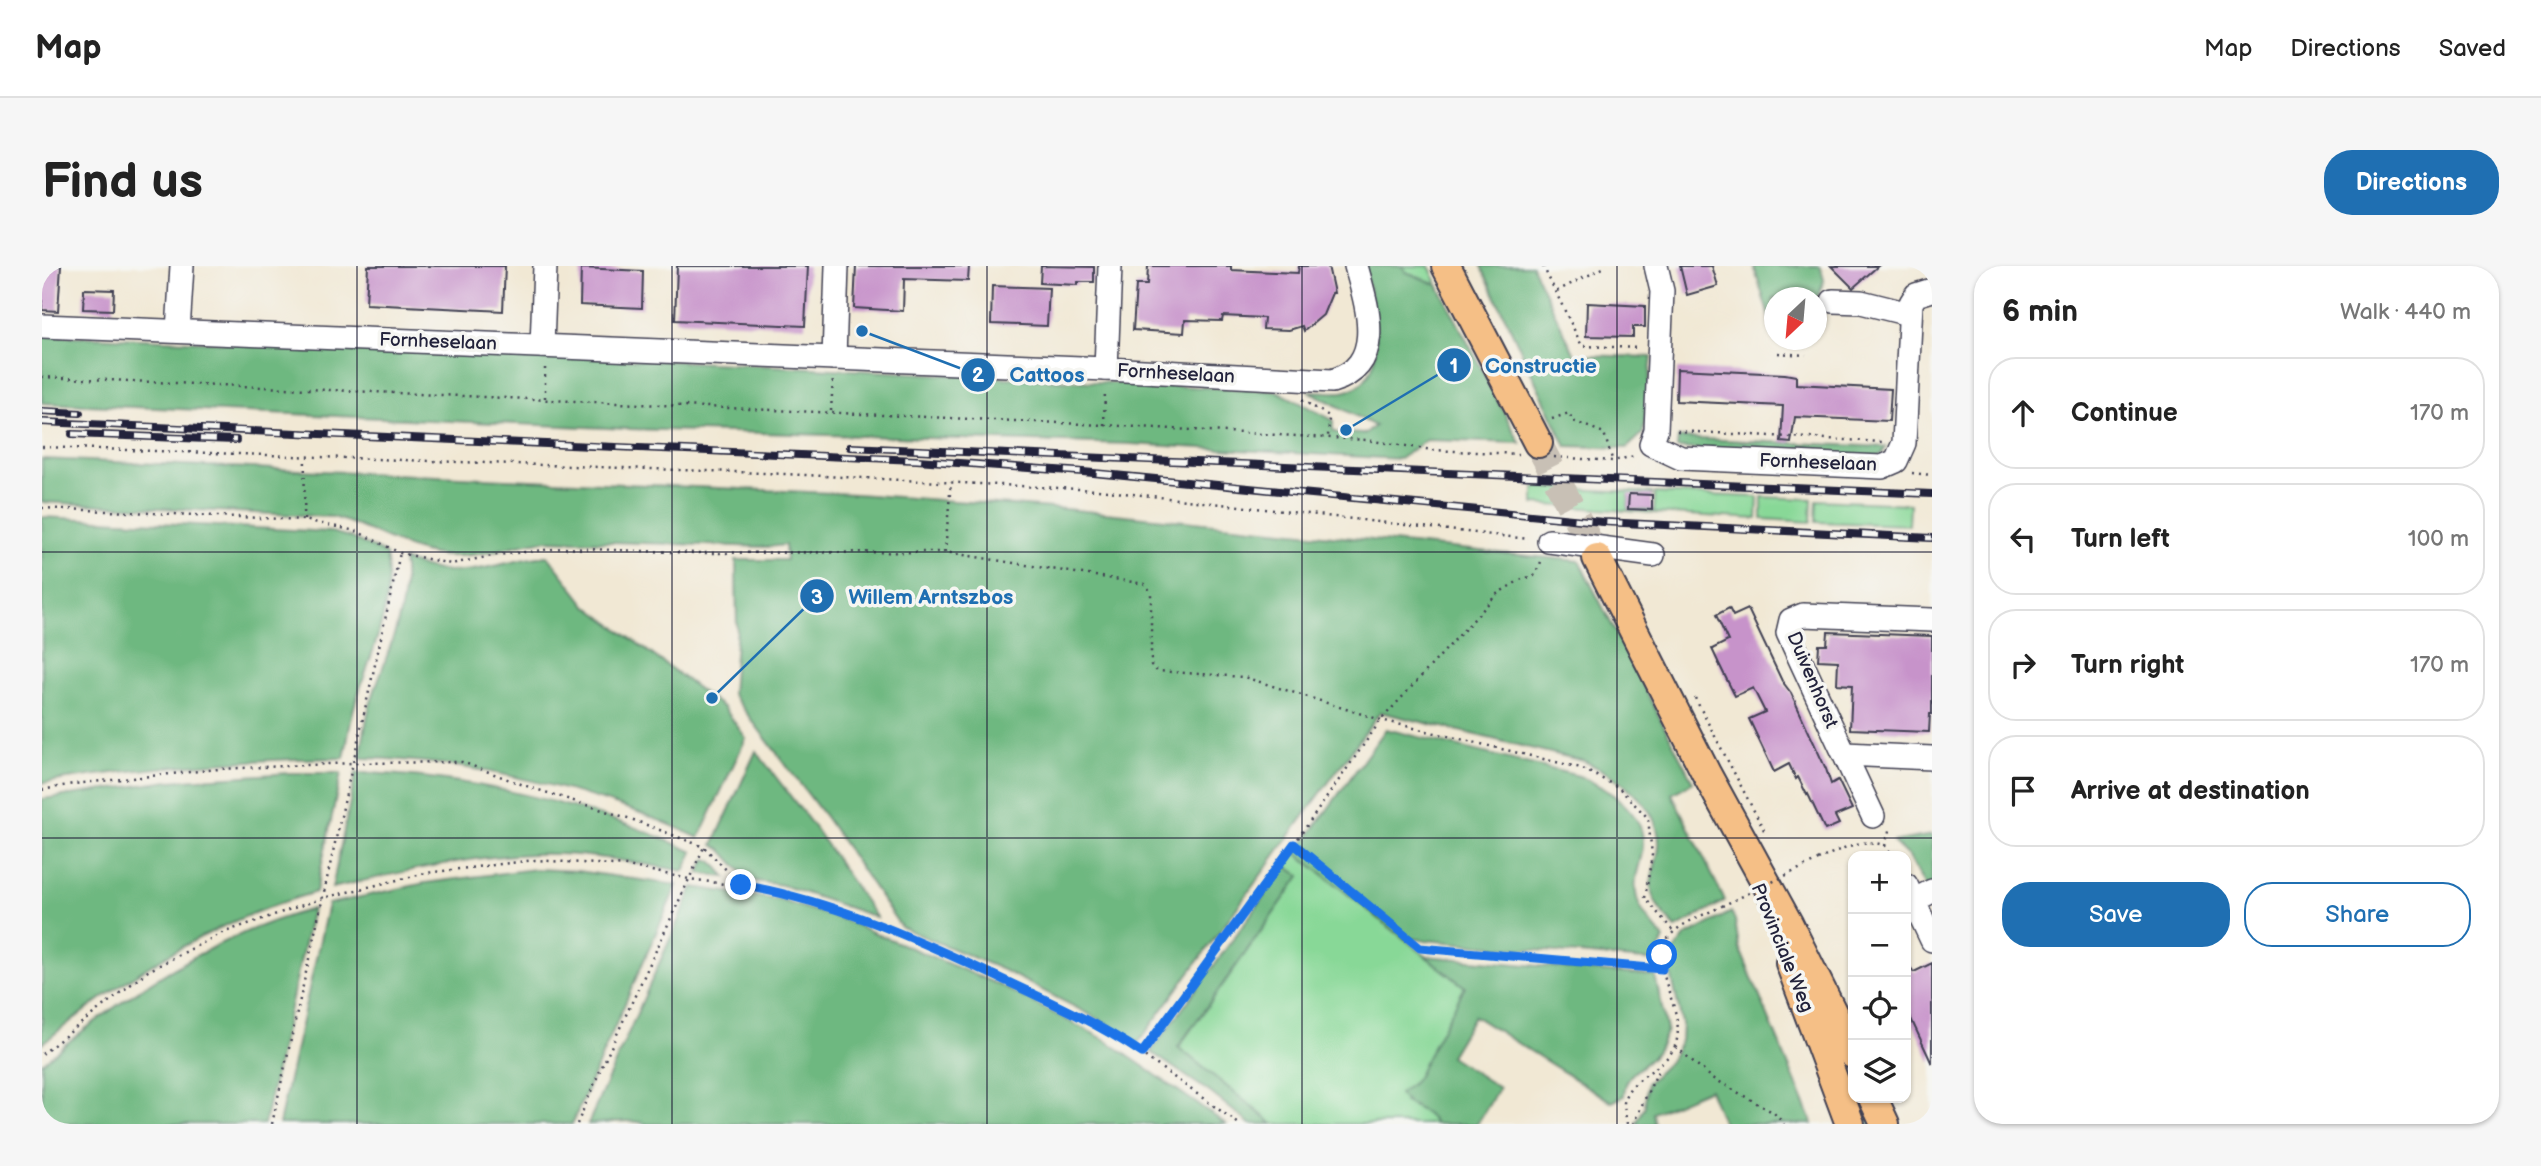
<!DOCTYPE html>
<meta charset="utf-8">
<style>
body{margin:0;font-family:"Balsamiq Sans",sans-serif;background:#f6f6f6;color:#222}
.controls{position:absolute;right:21px;bottom:21px;display:grid;overflow:hidden;border-radius:14px;box-shadow:0 2px 5px #0004}
.controls button{width:63px;height:63px;display:grid;place-items:center;padding:0;border:0;border-bottom:2px solid #e0e0e0;background:#fff;color:#222;font:35px sans-serif}
.compass{position:absolute;left:1722px;top:21px;width:63px;height:63px;border-radius:50%;background:#fff;box-shadow:0 2px 5px #0004;rotate:206deg}
.stop{position:absolute;width:21px;height:21px;margin:-16px;border:5px solid #1a73e8;border-radius:50%;background:#fff}
.stop.end{background:#1a73e8;border-color:#fff;box-shadow:0 2px 7px #0008}
.list{margin:0;padding:0;list-style:none}
h2{display:flex;justify-content:space-between;align-items:center;height:91px;margin:0;padding:0 28px;font-size:30px}
h2 small{font-size:23px;font-weight:400;color:#767676}
.list li{display:grid;grid-template-columns:46px 1fr auto;gap:21px;align-items:center;box-sizing:border-box;height:112px;margin:0 14px 14px;padding:0 14px;border:2px solid #e0e0e0;border-radius:28px}
.list b{display:block;font-size:26px;white-space:nowrap}
.list em{font-size:23px;font-style:normal;color:#767676}
.actions{display:flex;gap:14px;padding:21px 28px}
.actions a{flex:1;padding:16px 0;border:2px solid #1f6fb2;border-radius:28px;text-align:center;font-size:24px;color:#1f6fb2}
.actions .main{background:#1f6fb2;color:#fff}
.icon{flex:none;width:38px;height:38px;fill:none;stroke:currentColor;stroke-width:2;stroke-linecap:round;stroke-linejoin:round}
.map{position:relative;flex:none;width:1890px;height:858px;overflow:hidden;border-radius:28px}
header{display:flex;align-items:center;gap:42px;box-sizing:border-box;height:98px;padding:0 35px;background:#fff;border-bottom:2px solid #e0e0e0}
header strong{font-size:33px}
nav{display:flex;gap:38px;margin-inline-start:auto;font-size:24px}
.intro{display:flex;align-items:center;justify-content:space-between;box-sizing:border-box;height:168px;padding:0 42px}
h1{margin:0;font-size:49px}
.button{padding:18px 32px;border-radius:28px;background:#1f6fb2;color:#fff;font-size:24px;font-weight:700}
main{display:flex;gap:42px;padding:0 42px}
aside{flex:1;background:#fff;border-radius:28px;box-shadow:0 2px 5px #0004}
.map>svg:first-child{display:block}
</style>
<header>
<strong>Map</strong>
<nav><a>Map</a><a>Directions</a><a>Saved</a></nav>
</header>
<div class="intro"><h1>Find us</h1><a class="button">Directions</a></div>
<main>
<div class="map">
<svg width="1890" height="858" viewBox="0 0 1890 858">
<rect width="100%" height="100%" fill="#f6f6f2"/>
<filter id="ink" filterUnits="userSpaceOnUse"><feTurbulence type="fractalNoise" baseFrequency=".0143" numOctaves="2"/><feDisplacementMap in="SourceGraphic" scale="14" xChannelSelector="R" yChannelSelector="G"/><feConvolveMatrix kernelMatrix="1 2 1 2 8 2 1 2 1" color-interpolation-filters="sRGB"/></filter>
<filter id="wash" filterUnits="userSpaceOnUse"><feTurbulence type="fractalNoise" baseFrequency=".00686" numOctaves="4" result="noise"/><feDisplacementMap in="SourceGraphic" scale="28" xChannelSelector="R" yChannelSelector="G"/><feGaussianBlur stdDeviation="1.57" result="paint"/><feColorMatrix in="noise" values="0 0 0 0 0 0 0 0 0 0 0 0 0 0 0 0 0 1.4 0 .05"/><feComposite in="paint" operator="in"/></filter>
<g filter="url(#wash)">
<rect width="100%" height="100%" fill="#f1e8d4"/>
<g fill="#88d897" stroke="#557d69" stroke-width="2">
<path d="M1360 0H1387L1396 19 1364 6Z"/>
<path d="M1492 221 1610 227V230L1587 229 1586 243 1610 244V247L1492 238Z"/>
<path d="M1613 227 1716 231 1715 253 1612 247Z"/>
<path d="M1720 231 1770 233 1769 256 1720 253Z"/>
<path d="M1775 234 1868 238 1867 259 1774 256Z"/>
<path d="M1254 587 1423 721 1362 836 1385 846 1393 858H1231L1136 782 1258 610 1244 600Z"/>
<path d="M1798 775 1811 804V832H1824L1836 858H1813L1793 776Z"/>
</g>
<g fill="#6eb880" stroke="#486d5e" stroke-width="2">
<path d="M1322 0H1360L1364 6 1396 19 1478 177 1384 174 1358 193 1088 178 587 163 0 137V69L567 92 1235 125 1291 154V164L1295 167 1322 168 1333 160 1267 125C1278 125 1294 128 1305 125 1353 111 1329 33 1322 0Z"/>
<path d="M1439 0H1490L1533 89 1610 91 1601 167 1585 182 1524 180Z"/>
<path d="M1712 0H1778L1782 14 1775 33 1732 32V61H1730Z"/>
<path d="M1636 172 1844 181 1840 188 1832 193 1635 182Z"/>
<path d="M0 193 814 228 1023 243 1537 295 1651 516 1630 528 1683 635 1634 662C1625 652 1613 641 1610 627 1606 611 1617 595 1617 579 1618 538 1575 510 1542 495L1338 446 1096 777 1070 760 961 704 859 661 784 552 690 428 695 362 694 294H744L743 279 726 281 506 274C474 277 442 291 410 290 368 290 331 262 291 251L0 236Z"/>
<path d="M0 251 289 266 308 271 344 288C353 340 328 389 313 438 308 455 306 474 302 492 201 493 100 501 0 517Z"/>
<path d="M506 290 544 339 682 442 704 472 657 572C562 526 423 493 318 492 321 476 323 459 327 443 340 395 369 345 361 294 376 299 392 305 408 305 441 307 473 292 506 290Z"/>
<path d="M1344 463 1537 510C1563 521 1603 545 1601 579 1600 595 1591 611 1594 627 1596 645 1612 660 1622 673L1612 695 1361 672 1254 587Z"/>
<path d="M714 485 772 561 834 651 740 619 707 614 679 583 671 579Z"/>
<path d="M248 507H299L274 626C165 657 87 708 0 778V533L127 515Z"/>
<path d="M314 507C420 508 555 540 651 586L642 605C593 597 542 586 492 588 424 590 356 607 290 622Z"/>
<path d="M1890 569V618L1883 621 1867 591 1851 576Z"/>
<path d="M664 593 670 595 684 611 657 607Z"/>
<path d="M1244 600 1258 610 1136 781 1231 858H1208L1169 827 1109 786Z"/>
<path d="M493 603 535 605 635 619 530 858H237L286 638 383 617Z"/>
<path d="M651 621 737 634 802 654 955 718 1062 773 1184 858H604C590 852 563 858 546 858Z"/>
<path d="M270 643 222 858H0V797C84 729 164 672 270 643Z"/>
<path d="M1689 646 1693 654 1697 681 1771 858H1681L1667 823 1611 847 1613 858H1594L1603 840 1605 817 1628 795 1639 775 1640 757 1627 699 1632 685 1644 670Z"/>
<path d="M1383 690 1613 710 1625 764C1621 773 1618 783 1611 790 1597 806 1583 805 1582 830L1570 836 1432 750 1408 790 1457 822 1435 858H1393C1381 840 1367 843 1357 828 1370 817 1374 817 1381 799L1423 721Z"/>
</g>
<g id="blocks">
<g fill="#c793ca">
<path d="M0 0H19L16 45 0 44Z"/>
<path d="M326 0H463L461 45 324 38Z"/>
<path d="M635 0H766L763 60 633 54Z"/>
<path d="M814 0H927L926 15 862 13 861 45 812 42Z"/>
<path d="M999 0 1052 1V16H1035V19L998 17Z"/>
<path d="M1106 0H1189V4L1256 7 1257 0H1286L1292 27H1290L1281 49 1262 65 1260 60 1247 64 1221 63 1222 52 1181 50 1180 55 1143 54 1142 67 1091 64 1094 19H1105Z"/>
<path d="M1638 0H1670L1676 20 1645 29Z"/>
<path d="M1789 0H1836L1811 22Z"/>
<path d="M539 2 601 5 600 42 538 39Z"/>
<path d="M950 20 1007 22 1005 60 949 58Z"/>
<path d="M42 23 72 24 71 44 41 43Z"/>
<path d="M1545 37 1603 40V61H1591V71L1544 70Z"/>
<path d="M1635 103 1743 108 1754 110V118L1849 123 1847 155 1753 151 1749 177 1739 176 1741 140 1634 135Z"/>
<path d="M1587 228 1610 229V244L1586 243Z"/>
<path d="M1687 342 1691 350 1706 343 1740 415 1749 427 1784 503 1789 518 1796 514 1810 543 1793 550 1797 558 1783 564 1766 528 1765 529 1756 511 1754 513 1747 498 1732 506 1707 453 1723 446 1711 422 1693 430 1681 406 1670 383 1686 375 1674 349Z"/>
<path d="M1786 366 1890 370V448H1888L1887 466 1808 463 1810 419 1795 418 1796 395 1776 394 1777 379H1785Z"/>
<path d="M1864 696 1872 706 1890 697V798L1864 742Z"/>
</g>
</g>
</g>
<g filter="url(#ink)">
<use href="#blocks" fill-opacity="0" stroke="#414052" stroke-width="2"/>
<g fill="none" stroke-linecap="round" stroke-linejoin="round">
<path stroke="#c8c0b5" stroke-width="28" stroke-dasharray="28 14" stroke-linecap="butt" d="M1496 177 1555 292"/>
<g stroke="#414052" stroke-width="26">
<g id="minor">
<path d="M1614 0 1620 25 1614 164 1609 178 1639 192 1840 201 1854 195 1862 177 1869 37 1874 29 1890 24"/>
<path d="M1791 35 1819 36 1867 48"/>
<path d="M0 60 1064 103 1290 115C1345 99 1325 40 1314 0"/>
<path d="M136 65 140 0"/>
<path d="M500 80 503 0"/>
<path d="M792 92 795 0"/>
<path d="M1064 103 1068 0"/>
<path d="M1507 275 1611 289"/>
<path d="M1803 488 1890 492"/>
<path d="M1831 550 1746 367 1749 354 1761 349 1890 354"/>
<path d="M1864 619 1890 674"/>
<path d="M1871 635 1890 625"/>
</g>
</g>
<g stroke="#414052" stroke-width="32">
<g id="major">
<path d="M1404 0 1496 177"/>
<path d="M1555 292 1665 509 1747 659 1811 788"/>
<path d="M1748 697 1808 858"/>
<path d="M1831 832 1843 858"/>
</g>
</g>
<g stroke="#414052" stroke-width="2.5" stroke-dasharray="2 5" stroke-linecap="butt">
<path d="M1501 0 1540 80 1597 82"/>
<path d="M1515 25 1565 0"/>
<path d="M1736 87 1764 89"/>
<path d="M0 111 1062 159 1324 174 1391 184 1477 188"/>
<path d="M503 132V100"/>
<path d="M1260 134 1287 150 1286 171"/>
<path d="M789 145 791 113"/>
<path d="M1510 153 1527 147 1531 155 1562 167 1570 193"/>
<path d="M1062 159 1063 124"/>
<path d="M1635 165 1841 176"/>
<path d="M0 181 723 207 1056 224 1486 273"/>
<path d="M1512 191 1571 195 1592 190"/>
<path d="M1870 207 1890 209"/>
<path d="M0 242 262 254 314 265 358 287 409 298 455 289 521 282 654 287 903 286 1103 318 1109 326V399L1115 405 1202 411 1339 454 1539 502 1576 521 1606 552 1610 589 1603 632 1632 666"/>
<path d="M262 254 263 191"/>
<path d="M903 286 909 216"/>
<path d="M1653 432 1723 566"/>
<path d="M0 524 31 518 177 503 310 497 420 496 487 521 589 553 662 581 699 619"/>
<path d="M1252 578 1339 454 1456 327 1480 313 1492 310 1501 292"/>
<path d="M1843 580 1848 561"/>
<path d="M1776 594C1797 584 1821 570 1843 580L1850 590"/>
<path d="M1634 781 1669 811 1732 847 1742 858"/>
<path d="M1100 787 1252 578 1378 682 1620 703"/>
<path d="M0 788 106 705 180 667 281 632 384 607 493 594 586 600 647 613 739 626 802 645 891 681 1066 764 1197 858"/>
<path d="M230 858 358 287"/>
<path d="M535 858 557 807 662 581"/>
<path d="M1585 858C1584 851 1582 843 1582 837 1584 810 1630 803 1635 773 1641 741 1611 710 1623 678 1630 659 1663 649 1680 640"/>
<path d="M1591 858 1618 801"/>
</g>
<use href="#minor" stroke="#fff" stroke-width="23"/>
<use href="#major" stroke="#f5bf86" stroke-width="28"/>
<g stroke="#22223b" stroke-width="8">
<g id="rail">
<path d="M0 145 38 147"/>
<path d="M0 156 875 194 1041 206 1561 256 1890 272"/>
<path d="M30 168 194 174"/>
<path d="M808 181 1890 228"/>
</g>
</g>
<use href="#rail" stroke="#f6f6f2" stroke-width="5" stroke-dasharray="16" stroke-linecap="butt"/>
<path stroke="#414052" stroke-width="2.5" stroke-dasharray="2 5" stroke-linecap="butt" d="M1680 640 1776 594"/>
</g>
</g>
<g fill="none" stroke-linecap="round" stroke-linejoin="round" filter="url(#ink)">
<path stroke="#1a73e8" stroke-width="9" d="M699 619C787 634 868 670 949 708 1000 732 1052 755 1100 787L1252 578 1378 682 1620 703V689"/>
</g>
<path fill="none" stroke="#22223b" stroke-width="2" stroke-opacity="0.55" d="M315 0V858M630 0V858M945 0V858M1260 0V858M1575 0V858M0 286H1890M0 572H1890"/>
<g text-anchor="middle" dominant-baseline="central" stroke-width="7" stroke-linejoin="round" paint-order="stroke">
<g font-size="19" fill="#22223b" stroke="#f6f6f2">
<text transform="translate(396 76) rotate(2)">Fornheselaan</text>
<text transform="translate(1134 108) rotate(3)">Fornheselaan</text>
<text transform="translate(1776 197) rotate(2)">Fornheselaan</text>
<text transform="translate(1770 414) rotate(67)">Duivenhorst</text>
<text transform="translate(1740 682) rotate(68)">Provinciale Weg</text>
</g>
</g>
<path fill="none" stroke="#1f6fb2" stroke-width="2.5" d="M1304 164L1412 99M820 65L936 109M670 432L775 330"/>
<g fill="#1f6fb2" stroke="#f6f6f2" stroke-width="2.5">
<circle cx="1304" cy="164" r="7"/>
<circle cx="820" cy="65" r="7"/>
<circle cx="670" cy="432" r="7"/>
<circle cx="1412" cy="99" r="18"/>
<circle cx="936" cy="109" r="18"/>
<circle cx="775" cy="330" r="18"/>
</g>
<g font-size="21" text-anchor="middle" font-weight="bold" fill="#fff">
<text x="1412" y="107">1</text>
<text x="936" y="116">2</text>
<text x="775" y="338">3</text>
</g>
<g font-size="21" text-anchor="middle" font-weight="bold" fill="#1f6fb2" stroke="#f6f6f2" stroke-width="7" stroke-linejoin="round" paint-order="stroke">
<text x="1499" y="107">Constructie</text>
<text x="1005" y="116">Cattoos</text>
<text x="889" y="338">Willem Arntszbos</text>
</g>
</svg>
<div class="controls">
<button>+</button>
<button>−</button>
<button><svg class="icon" aria-label="locate" viewBox="0 0 24 24"><circle cx="12" cy="12" r="6"/><path d="M12 2v4M12 18v4M2 12h4M18 12h4"/></svg></button>
<button><svg class="icon" aria-label="layers" viewBox="0 0 24 24"><path d="M12 4l9 5-9 5-9-5zM3 14l9 5 9-5"/></svg></button>
</div>
<svg class="compass" viewBox="-18 -18 36 36"><path d="M0-13l5 13h-10z" fill="#e53935"/><path d="M0 13l5-13h-10z" fill="#767676"/></svg>
<div class="stop" style="left:1620px;top:689px"></div>
<div class="stop end" style="left:699px;top:619px"></div>
</div>
<aside>
<h2>6 min<small>Walk · 440 m</small></h2>
<ul class="list">
<li><svg class="icon" aria-label="ahead" viewBox="0 0 24 24"><path d="M12 20V5M6 11l6-6 6 6"/></svg><div><b>Continue</b></div><em>170 m</em></li>
<li><svg class="icon" aria-label="left" viewBox="0 0 24 24"><path d="M17 20v-9H6M10 6l-5 5 5 5"/></svg><div><b>Turn left</b></div><em>100 m</em></li>
<li><svg class="icon" aria-label="right" viewBox="0 0 24 24"><path d="M7 20v-9h11M14 6l5 5-5 5"/></svg><div><b>Turn right</b></div><em>170 m</em></li>
<li><svg class="icon" aria-label="arrive" viewBox="0 0 24 24"><path d="M6 21V4h12l-3 4 3 4H6"/></svg><div><b>Arrive at destination</b></div></li>
</ul>
<div class="actions"><a class="main">Save</a><a>Share</a></div>
</aside>
</main>
